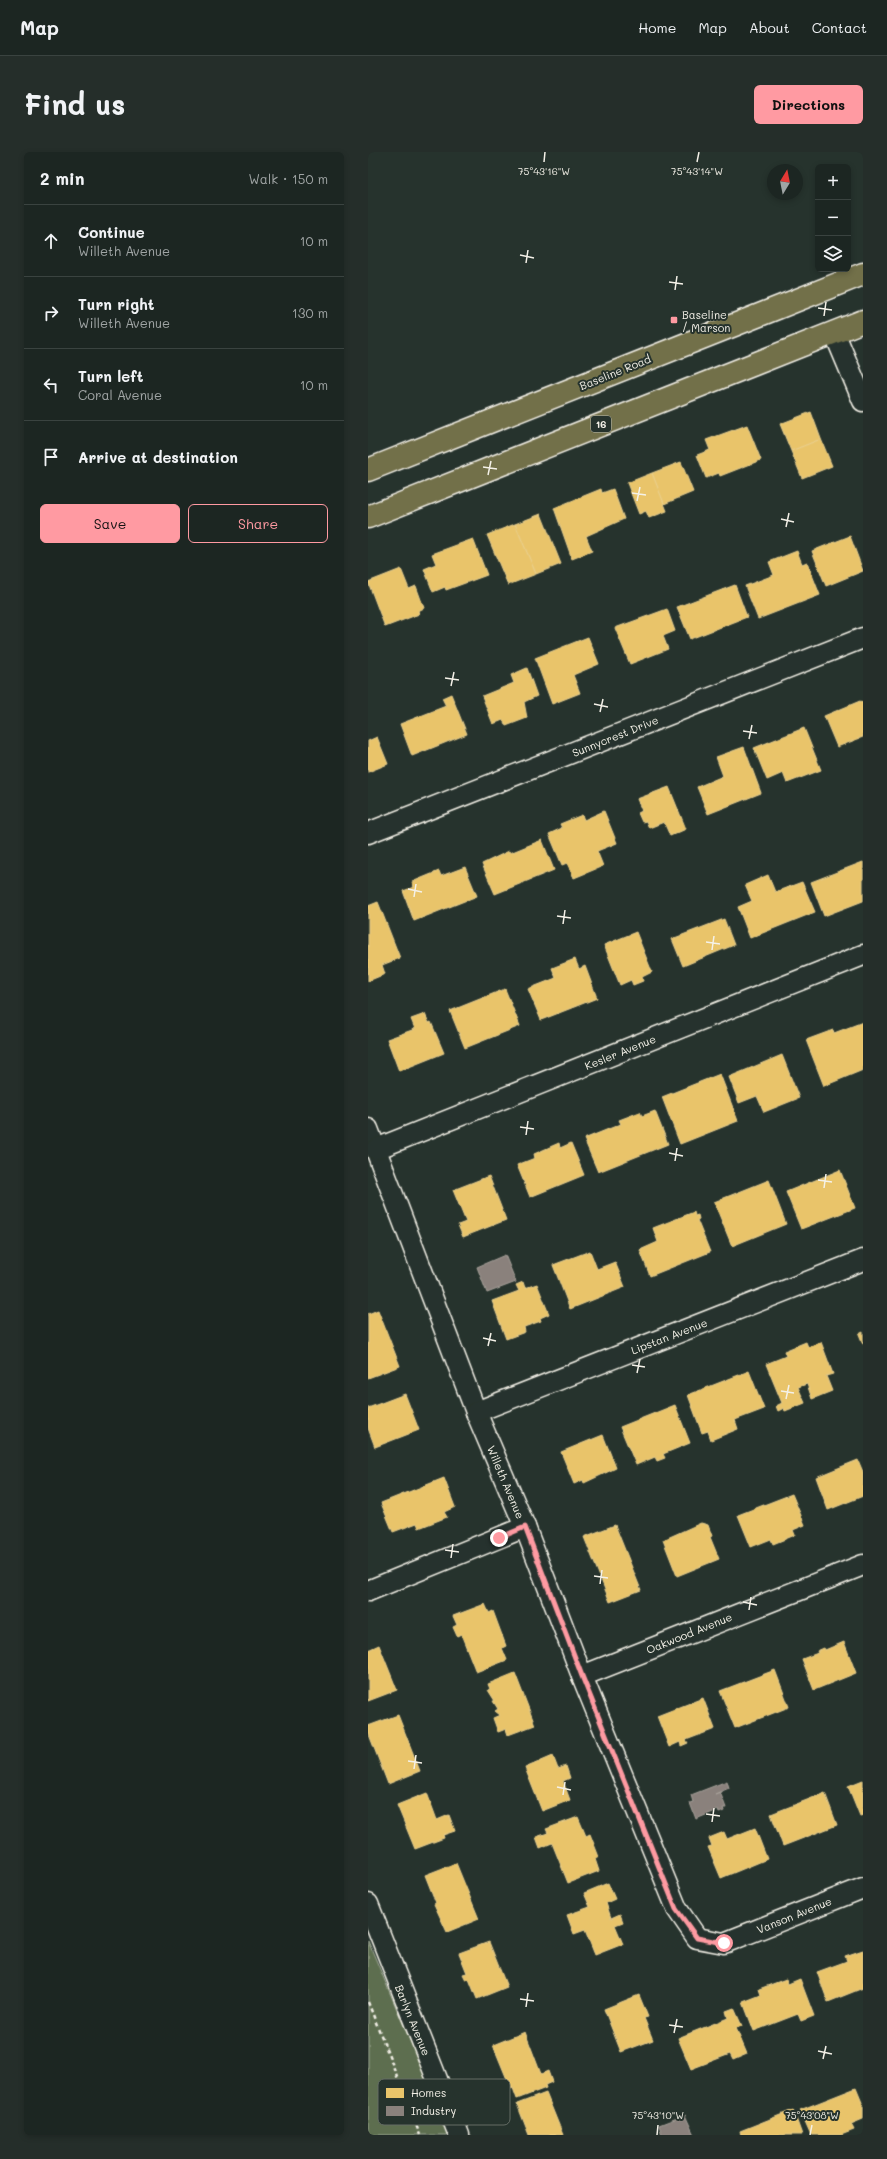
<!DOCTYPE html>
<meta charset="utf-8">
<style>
body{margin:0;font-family:Mali,sans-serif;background:#252e2a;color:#f1f3f6}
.controls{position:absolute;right:12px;top:12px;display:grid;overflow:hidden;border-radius:6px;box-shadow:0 2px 6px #0003}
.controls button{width:36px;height:36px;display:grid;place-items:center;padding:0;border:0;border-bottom:1px solid #3a4340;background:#1c2622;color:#f1f3f6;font:20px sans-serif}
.compass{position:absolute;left:399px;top:12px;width:36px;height:36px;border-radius:50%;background:#1c2622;box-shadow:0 2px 6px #0003;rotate:10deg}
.stop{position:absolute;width:12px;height:12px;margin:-9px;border:3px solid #ff9aa2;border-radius:50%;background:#fff}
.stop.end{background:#ff9aa2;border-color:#fff;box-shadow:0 1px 4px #0008}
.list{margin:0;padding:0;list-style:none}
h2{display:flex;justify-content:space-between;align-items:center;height:52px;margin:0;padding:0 16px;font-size:17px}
h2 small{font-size:13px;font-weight:400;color:#a0a5a5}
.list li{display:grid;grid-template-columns:26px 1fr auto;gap:12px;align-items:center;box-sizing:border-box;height:72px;padding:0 16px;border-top:1px solid #3a4340}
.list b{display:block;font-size:15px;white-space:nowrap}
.list p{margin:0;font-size:13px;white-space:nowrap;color:#a0a5a5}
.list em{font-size:13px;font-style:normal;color:#a0a5a5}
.actions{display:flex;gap:8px;padding:12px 16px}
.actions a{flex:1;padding:9px 0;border:1px solid #ff9aa2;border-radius:6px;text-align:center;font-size:14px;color:#ff9aa2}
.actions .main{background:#ff9aa2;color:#111}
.icon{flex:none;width:22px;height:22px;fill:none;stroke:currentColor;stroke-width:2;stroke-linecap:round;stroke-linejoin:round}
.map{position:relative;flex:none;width:495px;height:1983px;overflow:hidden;border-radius:6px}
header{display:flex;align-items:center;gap:24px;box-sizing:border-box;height:56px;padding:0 20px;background:#1c2622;border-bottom:1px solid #3a4340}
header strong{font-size:19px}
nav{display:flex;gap:22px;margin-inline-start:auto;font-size:14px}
.intro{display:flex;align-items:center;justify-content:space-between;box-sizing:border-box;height:96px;padding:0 24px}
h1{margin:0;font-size:28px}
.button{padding:10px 18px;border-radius:6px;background:#ff9aa2;color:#111;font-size:14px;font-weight:700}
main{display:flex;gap:24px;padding:0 24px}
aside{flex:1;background:#1c2622;border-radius:6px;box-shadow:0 2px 6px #0003}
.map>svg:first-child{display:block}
</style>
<header>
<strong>Map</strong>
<nav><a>Home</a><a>Map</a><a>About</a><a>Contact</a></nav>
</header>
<div class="intro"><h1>Find us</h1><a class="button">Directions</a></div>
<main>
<aside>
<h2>2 min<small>Walk · 150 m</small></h2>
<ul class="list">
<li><svg class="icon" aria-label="ahead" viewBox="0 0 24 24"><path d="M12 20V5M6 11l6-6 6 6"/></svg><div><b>Continue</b><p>Willeth Avenue</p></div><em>10 m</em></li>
<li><svg class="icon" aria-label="right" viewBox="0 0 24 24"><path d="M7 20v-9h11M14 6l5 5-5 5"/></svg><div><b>Turn right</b><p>Willeth Avenue</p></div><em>130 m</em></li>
<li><svg class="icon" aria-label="left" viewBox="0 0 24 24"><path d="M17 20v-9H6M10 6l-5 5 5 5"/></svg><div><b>Turn left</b><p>Coral Avenue</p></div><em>10 m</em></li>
<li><svg class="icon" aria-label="arrive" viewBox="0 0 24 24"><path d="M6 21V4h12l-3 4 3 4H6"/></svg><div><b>Arrive at destination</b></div></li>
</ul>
<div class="actions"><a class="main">Save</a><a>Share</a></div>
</aside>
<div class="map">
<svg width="495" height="1983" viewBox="0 0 495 1983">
<rect width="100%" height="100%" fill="#26332d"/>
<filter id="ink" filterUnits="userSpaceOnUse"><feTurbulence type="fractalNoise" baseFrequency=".025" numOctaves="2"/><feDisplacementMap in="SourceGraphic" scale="8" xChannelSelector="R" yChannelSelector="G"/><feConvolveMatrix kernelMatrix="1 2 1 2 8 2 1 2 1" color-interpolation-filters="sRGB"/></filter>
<g filter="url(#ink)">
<path fill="#5d6e50" stroke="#a8b09c" d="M0 1789 82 1983H0Z"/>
<g fill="#e9c46a" stroke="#ecd290">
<path d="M443 260 453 287 423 299 412 272Z"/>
<path d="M379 273 393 308 352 324 351 321 338 326 329 303 342 298 338 288Z"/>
<path d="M453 287 464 314 434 326 423 299Z"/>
<path d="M313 310 325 340 296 352 284 321Z"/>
<path d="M284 321 299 359 281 366 278 359 271 362 259 331Z"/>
<path d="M233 337 234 341 245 337 256 367 218 384 224 399 204 407 186 356Z"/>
<path d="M173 362 193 412 168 422 147 372Z"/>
<path d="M147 372 168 422 140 433 119 383Z"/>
<path d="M482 384 495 419 458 434 444 399Z"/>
<path d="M105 387 119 423 78 438 77 435 65 440 56 417 68 412 64 402Z"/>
<path d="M429 399 434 412 439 410 452 443 390 467 377 434 406 423 401 410Z"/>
<path d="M33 417 41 437 48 434 56 456 50 459 51 462 17 475 0 430Z"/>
<path d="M367 433 379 465 322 487 309 455Z"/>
<path d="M299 457 307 479 295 484 300 497 262 512 247 476Z"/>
<path d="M220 485 231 512 205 523 212 541 184 552 167 506Z"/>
<path d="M159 516 169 544 156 550 159 566 138 574 135 568 125 572 114 544 146 531 143 523Z"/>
<path d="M83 542 99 582 44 604 32 572 78 554 74 546Z"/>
<path d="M492 549 495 551V585L469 595 456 564Z"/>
<path d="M436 576 453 618 419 631 415 621 399 628 386 596Z"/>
<path d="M9 585 20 612 0 620V589Z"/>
<path d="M376 595 393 641 340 662 329 635 355 624 348 605Z"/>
<path d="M301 635 318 677 302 684 296 670 281 676 278 669 274 670 270 661 274 659 269 647Z"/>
<path d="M236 659 249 691 229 699 235 714 206 726 199 711 194 713 181 682 194 676 192 672 214 663 216 668Z"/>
<path d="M174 688 186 718 127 742 114 712 141 699 142 701Z"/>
<path d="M495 710V749L456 764 443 730Z"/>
<path d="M97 715 109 744 46 769 35 739 46 735 44 730 71 719 73 724Z"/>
<path d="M400 723 407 740 434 730 447 760 382 786 370 755 384 749 377 733Z"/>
<path d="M10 750 32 806 14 813 17 822 0 829V754Z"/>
<path d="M356 767 366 793 315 814 304 787Z"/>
<path d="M268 780 284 820 274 825 275 829 265 833 263 828 252 833 236 793Z"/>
<path d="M207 807 211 817 217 814 229 846 173 868 160 837 188 826 184 816Z"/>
<path d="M137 837 152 874 97 896 82 859Z"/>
<path d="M57 862 61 871 63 870 76 901 31 919 19 887 47 877 43 867Z"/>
<path d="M495 870V918L456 934 438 888 465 878 466 881Z"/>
<path d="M414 903 431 946 396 960 389 944 371 951 361 925Z"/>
<path d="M352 922 370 969 312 992 294 945Z"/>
<path d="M287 959 300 992 230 1020 216 987 253 972 251 968 272 960 274 964Z"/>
<path d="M191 991 192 996 203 991 216 1023 162 1045 149 1013 167 1006 166 1002Z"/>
<path d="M472 1018 487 1056 433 1077 418 1040Z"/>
<path d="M121 1024 138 1068 95 1085 90 1073 98 1070 85 1038Z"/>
<path d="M401 1028 418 1072 364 1094 346 1050Z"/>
<path d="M326 1060 327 1064 330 1063 331 1067 329 1068 342 1100 282 1124 272 1098 290 1090 285 1076Z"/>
<path d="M222 1099 229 1117 247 1110 257 1135 202 1157 185 1113Z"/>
<path d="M155 1130 157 1136 169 1132 181 1162 172 1166 173 1169 156 1175 157 1180 138 1187 124 1149 151 1139 148 1133Z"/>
<path d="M10 1158 32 1214 0 1226V1162Z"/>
<path d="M495 1180V1192L491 1182Z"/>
<path d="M438 1190 440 1195 453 1190 465 1222 458 1224 464 1239 444 1247 439 1232 430 1235 437 1251 417 1259 416 1256 410 1259 408 1254 414 1251 398 1212 418 1204 416 1199Z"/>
<path d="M381 1219 396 1257 367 1268 370 1277 343 1288 340 1279 334 1281 320 1243Z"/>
<path d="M37 1242 51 1278 7 1295 0 1276V1256Z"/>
<path d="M307 1253 322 1291 295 1302 297 1306 289 1309 287 1305 268 1313 252 1275Z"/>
<path d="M235 1283 248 1316 216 1331 215 1328 206 1332 193 1300Z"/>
<path d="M490 1308 495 1320V1344L460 1358 448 1325Z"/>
<path d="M76 1326 87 1355 76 1360 79 1365 51 1376 49 1371 25 1380 13 1351Z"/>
<path d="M424 1342 437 1373 425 1378 427 1383 405 1392 403 1387 383 1395 370 1363Z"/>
<path d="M333 1371 340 1373 344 1384 342 1385 351 1407 309 1424 295 1388Z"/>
<path d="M247 1373 273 1438 242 1450 216 1385Z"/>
<path d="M117 1452 121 1461 125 1459 138 1494 134 1496 139 1508 108 1520 93 1482 89 1484 85 1475 89 1473 85 1464Z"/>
<path d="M476 1490 488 1521 446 1538 434 1507 450 1501 449 1499 456 1496 457 1498Z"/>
<path d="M11 1493 29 1538 0 1549V1498Z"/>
<path d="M407 1518 421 1555 367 1576 352 1539Z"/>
<path d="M147 1521 167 1573 140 1583 138 1577 130 1580 125 1566 132 1563 127 1559 130 1557 125 1549H127L120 1538 122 1537 120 1532Z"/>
<path d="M335 1546 347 1577 318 1588 320 1591 313 1594 312 1590 301 1595 289 1564Z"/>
<path d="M30 1563 52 1619 20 1632 0 1580V1574Z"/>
<path d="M185 1604 190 1617 198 1614 202 1626 195 1629 202 1648 174 1659 157 1616Z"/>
<path d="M495 1628V1663L492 1664 480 1634Z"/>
<path d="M59 1641 69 1668 81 1663 87 1679 75 1683 76 1686 47 1697 29 1653Z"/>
<path d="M457 1641 469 1673 415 1694 403 1662Z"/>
<path d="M210 1665 218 1684 222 1682 231 1705 227 1707 231 1719 200 1731 184 1691 172 1696 168 1685 180 1681 178 1677Z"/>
<path d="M387 1676 399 1707 353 1726 340 1695 344 1694 341 1686 356 1680 359 1687Z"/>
<path d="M88 1711 111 1767 79 1780 66 1752 68 1751 57 1723Z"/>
<path d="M240 1731 247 1747 238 1751 243 1766 252 1762 255 1770 247 1773 255 1792 227 1803 217 1778 206 1782 199 1763 222 1755 216 1741Z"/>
<path d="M121 1790 139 1835 109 1847 101 1827 98 1828 95 1822 99 1821 91 1801Z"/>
<path d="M495 1798V1836L460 1850 449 1820 479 1809 477 1804Z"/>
<path d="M418 1827 420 1832 432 1827 446 1864 433 1869 430 1862 386 1879 375 1850 393 1843 391 1837Z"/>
<path d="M271 1843 280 1865 276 1866 285 1888 253 1900 236 1857Z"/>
<path d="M366 1856 374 1874 368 1876 379 1902 365 1908 362 1902 323 1917 310 1886 360 1866 358 1859Z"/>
<path d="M157 1880 173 1922 180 1919 184 1930 177 1933 178 1936 149 1947 145 1936 143 1937 125 1893Z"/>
<path d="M488 1936 495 1953V1967L483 1972 486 1978 473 1983H443L432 1958Z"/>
<path d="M178 1941 195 1983H161L149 1952Z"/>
<path d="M425 1958 434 1983H373L372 1979Z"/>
</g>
<g fill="#8a817c" stroke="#aaa39c">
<path d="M137 1103 148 1130 119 1141 109 1115Z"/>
<path d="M359 1629 361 1636 347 1642 352 1640 358 1656H355L356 1659 351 1661 350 1658 328 1667 322 1651 325 1650 323 1643Z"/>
<path d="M317 1963 326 1983H294L291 1973Z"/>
</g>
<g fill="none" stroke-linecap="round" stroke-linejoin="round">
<g stroke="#f4f1e8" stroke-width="23">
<g id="street">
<path d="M466 180 495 249"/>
<path d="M0 681 495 486"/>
<path d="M0 977 108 1260 157 1375 214 1524 309 1757 329 1786 356 1791 495 1736"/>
<path d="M8 997 495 803"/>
<path d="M108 1260 495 1108"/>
<path d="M0 1439 157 1375"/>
<path d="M214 1524 495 1413"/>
<path d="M0 1752 91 1983"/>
</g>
</g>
<g stroke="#f4f1e8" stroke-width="25">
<g id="primary">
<path d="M0 318 495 122"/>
<path d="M0 365 495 169"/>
</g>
</g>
<path stroke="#f4f1e8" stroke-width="2.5" stroke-dasharray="4 3" stroke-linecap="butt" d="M0 1850 52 1983"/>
<use href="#street" stroke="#26332d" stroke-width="20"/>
<use href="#primary" stroke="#726f4a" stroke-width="22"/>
</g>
</g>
<g fill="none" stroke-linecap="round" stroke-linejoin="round" filter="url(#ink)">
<path stroke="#ff9aa2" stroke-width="5" d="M131 1386 157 1375 214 1524 308 1757 329 1786 356 1791"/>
</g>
<path fill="none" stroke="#f4f1e8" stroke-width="1.5" d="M176 10 177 0M329 10 331 0M152 103 166 106M158 111 160 98M301 130 315 132M307 138 309 124M450 156 464 158M456 164 458 150M115 315 129 317M120 323 123 309M264 341 278 343M269 349 272 335M413 367 426 370M418 375 421 361M77 526 91 528M83 534 86 520M226 552 240 555M232 560 235 547M375 579 389 581M381 587 384 573M40 737 54 740M46 745 48 732M189 764 203 766M195 772 197 758M338 790 352 792M344 798 346 784M152 975 166 977M158 983 160 969M301 1001 315 1004M307 1009 309 996M450 1028 464 1030M456 1036 458 1022M115 1186 128 1189M120 1194 123 1181M264 1213 277 1215M269 1221 272 1207M413 1239 426 1241M418 1247 421 1233M77 1398 91 1400M83 1406 85 1392M226 1424 240 1426M232 1432 234 1418M375 1450 389 1453M381 1458 383 1445M40 1609 54 1611M46 1617 48 1603M189 1635 203 1638M195 1643 197 1630M338 1662 352 1664M344 1670 346 1656M152 1847 166 1849M158 1855 160 1841M301 1873 315 1875M306 1881 309 1867M450 1899 464 1902M455 1907 458 1894M289 1983 290 1973M442 1983 444 1973"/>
<rect fill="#ff9aa2" stroke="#26332d" stroke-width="1.5" x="302" y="164" width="8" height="8" rx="2"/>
<g text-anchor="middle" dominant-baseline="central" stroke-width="4" stroke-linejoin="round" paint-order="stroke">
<rect fill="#26332d" stroke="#b6b8b0" stroke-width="1" x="223" y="264" width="20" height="16" rx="3"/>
<g font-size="10" font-weight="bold" fill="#f4f1e8">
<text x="233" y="272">16</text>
</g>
<g font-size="11" fill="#f4f1e8" stroke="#26332d" text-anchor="start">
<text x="314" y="162">Baseline<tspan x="314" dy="13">/ Marson</tspan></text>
</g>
<g font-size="11" fill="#f4f1e8" stroke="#26332d">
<text transform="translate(247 220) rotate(-22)">Baseline Road</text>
<text transform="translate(247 584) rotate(-22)">Sunnycrest Drive</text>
<text transform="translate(252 900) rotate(-22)">Kesler Avenue</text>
<text transform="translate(301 1184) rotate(-21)">Lipstan Avenue</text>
<text transform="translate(138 1330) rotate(67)">Willeth Avenue</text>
<text transform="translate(321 1481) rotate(-22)">Oakwood Avenue</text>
<text transform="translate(426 1763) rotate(-22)">Vanson Avenue</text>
<text transform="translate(45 1868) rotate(68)">Barlyn Avenue</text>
</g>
</g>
<rect x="10" y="1927" width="132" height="46" rx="6" fill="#26332d" stroke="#646c65" stroke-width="1"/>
<rect x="18" y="1936" width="18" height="10" fill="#e9c46a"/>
<rect x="18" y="1954" width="18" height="10" fill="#8a817c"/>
<g font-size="11" fill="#f4f1e8">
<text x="43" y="1945">Homes</text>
<text x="43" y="1963">Industry</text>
</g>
<g font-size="10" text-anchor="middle" fill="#f4f1e8" stroke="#26332d" stroke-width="4" stroke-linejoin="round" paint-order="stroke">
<text x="176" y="23">75°43'16"W</text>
<text x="329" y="23">75°43'14"W</text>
<text x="290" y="1967">75°43'10"W</text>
<text x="444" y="1967">75°43'08"W</text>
</g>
</svg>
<div class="controls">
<button>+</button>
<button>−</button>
<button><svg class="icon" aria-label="layers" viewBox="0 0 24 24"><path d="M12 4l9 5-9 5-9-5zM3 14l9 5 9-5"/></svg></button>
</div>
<svg class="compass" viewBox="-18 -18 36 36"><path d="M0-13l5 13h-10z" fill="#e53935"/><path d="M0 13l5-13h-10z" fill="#a0a5a5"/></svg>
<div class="stop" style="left:356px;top:1791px"></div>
<div class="stop end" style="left:131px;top:1386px"></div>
</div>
</main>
